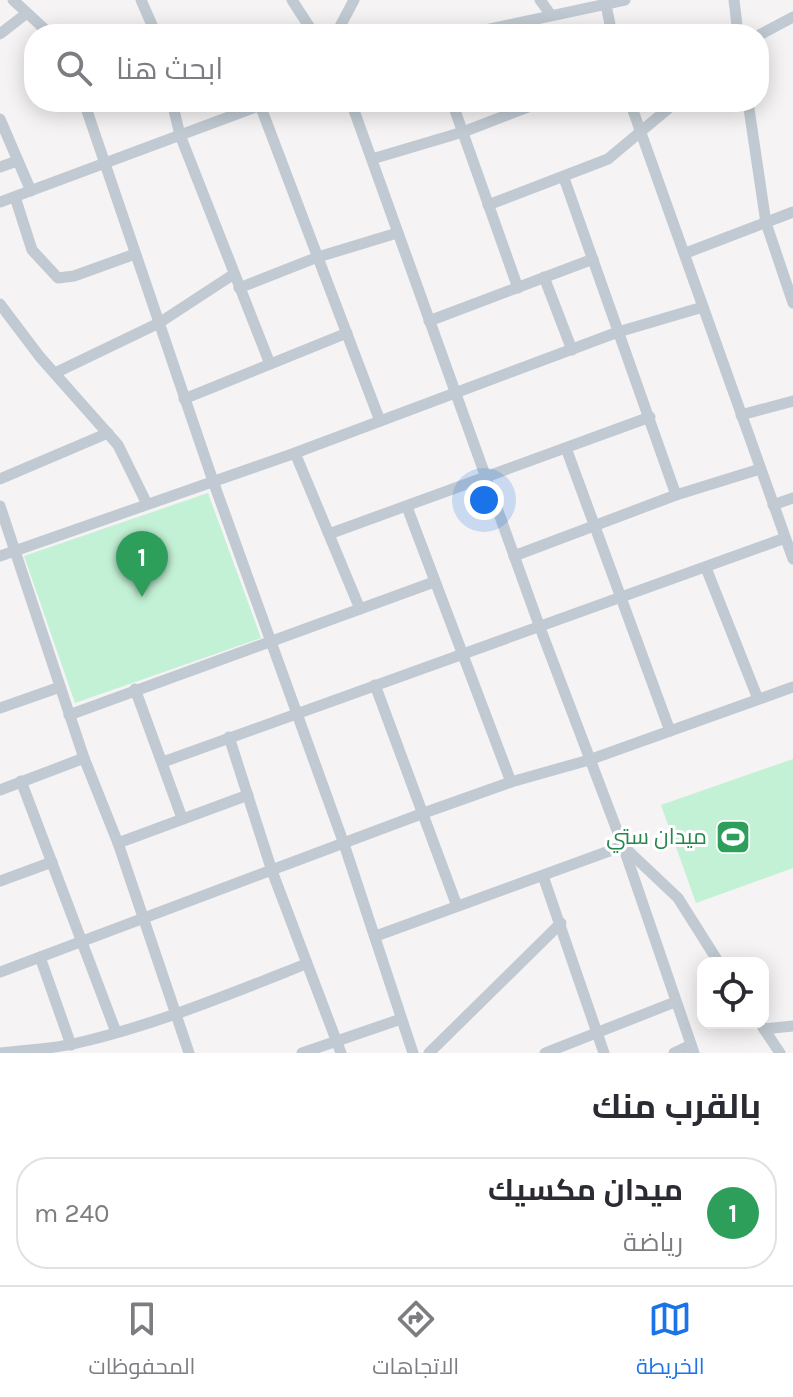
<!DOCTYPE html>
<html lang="ar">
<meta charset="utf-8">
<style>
body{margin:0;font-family:Karla,Cairo,sans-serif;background:#f7f7f7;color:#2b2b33;direction:rtl}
.controls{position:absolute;right:24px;bottom:24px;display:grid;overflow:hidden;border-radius:16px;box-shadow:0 4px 20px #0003}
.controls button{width:72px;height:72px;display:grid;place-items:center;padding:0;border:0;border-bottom:2px solid #e1e1e2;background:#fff;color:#2b2b33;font:40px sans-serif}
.you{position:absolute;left:484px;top:500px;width:28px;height:28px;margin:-20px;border:6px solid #fff;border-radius:50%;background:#1a73e8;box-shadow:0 0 0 12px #1a73e833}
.badge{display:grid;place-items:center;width:52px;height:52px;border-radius:50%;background:#1a73e8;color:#fff;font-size:26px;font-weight:700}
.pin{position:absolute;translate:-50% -66px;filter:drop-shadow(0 2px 4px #0008)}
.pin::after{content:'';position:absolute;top:42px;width:28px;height:24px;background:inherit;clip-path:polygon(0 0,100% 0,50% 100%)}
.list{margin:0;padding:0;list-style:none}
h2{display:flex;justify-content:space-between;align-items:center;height:104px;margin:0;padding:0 32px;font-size:34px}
h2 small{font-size:26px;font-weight:400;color:#7c7c81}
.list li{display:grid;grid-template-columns:52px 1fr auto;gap:24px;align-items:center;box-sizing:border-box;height:112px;margin:0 16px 16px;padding:0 16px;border:2px solid #e1e1e2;border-radius:32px}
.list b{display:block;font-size:30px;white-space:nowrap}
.list p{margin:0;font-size:26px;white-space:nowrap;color:#7c7c81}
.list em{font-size:26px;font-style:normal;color:#7c7c81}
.icon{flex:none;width:44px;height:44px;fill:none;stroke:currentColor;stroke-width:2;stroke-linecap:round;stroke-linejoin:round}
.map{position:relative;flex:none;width:793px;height:1053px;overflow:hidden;direction:ltr}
.search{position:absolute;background:#fff;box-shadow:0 4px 20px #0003;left:24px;right:24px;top:24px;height:88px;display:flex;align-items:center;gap:20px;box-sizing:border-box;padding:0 28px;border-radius:32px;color:#7c7c81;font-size:30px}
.sheet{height:232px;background:#fff}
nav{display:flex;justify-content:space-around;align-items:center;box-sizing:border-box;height:112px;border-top:2px solid #e1e1e2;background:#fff;font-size:22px;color:#7c7c81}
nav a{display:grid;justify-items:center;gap:4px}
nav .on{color:#1a73e8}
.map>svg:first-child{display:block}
</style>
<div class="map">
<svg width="793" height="1053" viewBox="0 0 793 1053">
<rect width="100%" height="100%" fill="#f5f3f3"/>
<g fill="#c3f1d5">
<path d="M208 493 261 638 75 703 24 556Z"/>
<path d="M793 759V868L696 903 661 805Z"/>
</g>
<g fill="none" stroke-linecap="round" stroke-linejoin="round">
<g stroke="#c1cad2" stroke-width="11">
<path d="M13 0 50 34"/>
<path d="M141 0 156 34"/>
<path d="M292 0 314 34"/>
<path d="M540 0 551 15"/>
<path d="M605 0 612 34"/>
<path d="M734 0 738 34"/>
<path d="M0 34 27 13"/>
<path d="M336 34 354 0"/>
<path d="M467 34 625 0"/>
<path d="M759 35 793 17"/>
<path d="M84 102 213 481 344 844 413 1053"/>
<path d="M172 102 180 135 270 364"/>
<path d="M351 102 539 625 623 846 694 1053"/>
<path d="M452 102 518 288"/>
<path d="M630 102 793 559"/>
<path d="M748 102 766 223 793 303"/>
<path d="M260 105 380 421"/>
<path d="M0 119 31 191"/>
<path d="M372 159 463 132 541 102"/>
<path d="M0 167 17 161"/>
<path d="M564 178 676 495"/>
<path d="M15 197 32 250 58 278 74 276 135 254"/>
<path d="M0 202 269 102"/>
<path d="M488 205 608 159 676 102"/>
<path d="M686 253 793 212"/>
<path d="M544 277 572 350"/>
<path d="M239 288 318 257 397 233"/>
<path d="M0 304 40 357 118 445 147 504"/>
<path d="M429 321 593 259"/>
<path d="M55 373 159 323 234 274"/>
<path d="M184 399 347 333"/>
<path d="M741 415 793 401"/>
<path d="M566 448 670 731"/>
<path d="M295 453 360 609"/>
<path d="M0 479 108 433"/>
<path d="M773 505 793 498"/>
<path d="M0 506 84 758 118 843 189 1053"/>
<path d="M407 507 511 782"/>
<path d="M329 534 650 417"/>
<path d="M0 556 295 453 618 332 703 307"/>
<path d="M514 556 676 495 760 469"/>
<path d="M706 568 758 699"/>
<path d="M375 685 457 906"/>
<path d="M135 689 182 818"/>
<path d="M0 708 60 687"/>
<path d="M69 715 434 582"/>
<path d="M229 737 272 871 341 1053"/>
<path d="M163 762 785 538"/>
<path d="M21 781 116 1032"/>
<path d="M0 790 84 758"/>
<path d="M118 843 248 795"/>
<path d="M543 876 604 1053"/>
<path d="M0 881 52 862"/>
<path d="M376 936 623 846 678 898 719 963"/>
<path d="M40 957 71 1045"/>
<path d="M0 972 421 814 511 782 589 760 793 687"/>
<path d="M760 1023 780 1053"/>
<path d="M764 1029 793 1026"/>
<path d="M0 1053C24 1050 50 1049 73 1044 153 1026 230 994 306 964"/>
<path d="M302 1053 401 1019"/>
<path d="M429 1053 561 923"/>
<path d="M545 1053 675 1002"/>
<path d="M674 1053 691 1045"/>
</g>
</g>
<defs>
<g id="stadium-square" transform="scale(1.8)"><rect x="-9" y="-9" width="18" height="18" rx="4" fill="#2e9e5b" stroke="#fff"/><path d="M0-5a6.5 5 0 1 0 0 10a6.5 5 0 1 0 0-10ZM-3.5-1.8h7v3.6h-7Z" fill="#fff"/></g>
</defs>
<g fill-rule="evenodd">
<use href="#stadium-square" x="733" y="837"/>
</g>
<g text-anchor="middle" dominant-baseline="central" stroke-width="6" stroke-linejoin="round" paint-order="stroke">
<g font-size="22" fill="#27864d" stroke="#fff" text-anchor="end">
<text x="707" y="837">ميدان ستي</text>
</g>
</g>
</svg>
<div class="controls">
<button><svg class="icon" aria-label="locate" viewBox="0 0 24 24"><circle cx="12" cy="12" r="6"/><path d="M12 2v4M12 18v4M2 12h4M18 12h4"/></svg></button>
</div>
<div class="you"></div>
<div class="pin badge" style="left:142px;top:597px;background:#2e9e5b">1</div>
<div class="search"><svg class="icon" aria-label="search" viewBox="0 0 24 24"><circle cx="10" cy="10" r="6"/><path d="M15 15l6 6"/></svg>ابحث هنا</div>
</div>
<section class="sheet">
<h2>بالقرب منك<small></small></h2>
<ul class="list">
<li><span class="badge" style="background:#2e9e5b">1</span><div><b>ميدان مكسيك</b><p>رياضة</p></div><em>240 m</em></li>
</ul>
</section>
<nav>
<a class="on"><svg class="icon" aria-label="map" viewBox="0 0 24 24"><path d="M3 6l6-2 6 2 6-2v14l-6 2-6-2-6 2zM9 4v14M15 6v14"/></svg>الخريطة</a>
<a><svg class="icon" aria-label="directions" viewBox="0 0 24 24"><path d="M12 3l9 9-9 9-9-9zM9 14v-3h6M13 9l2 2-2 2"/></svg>الاتجاهات</a>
<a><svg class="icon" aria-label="saved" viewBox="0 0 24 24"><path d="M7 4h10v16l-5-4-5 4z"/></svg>المحفوظات</a>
</nav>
